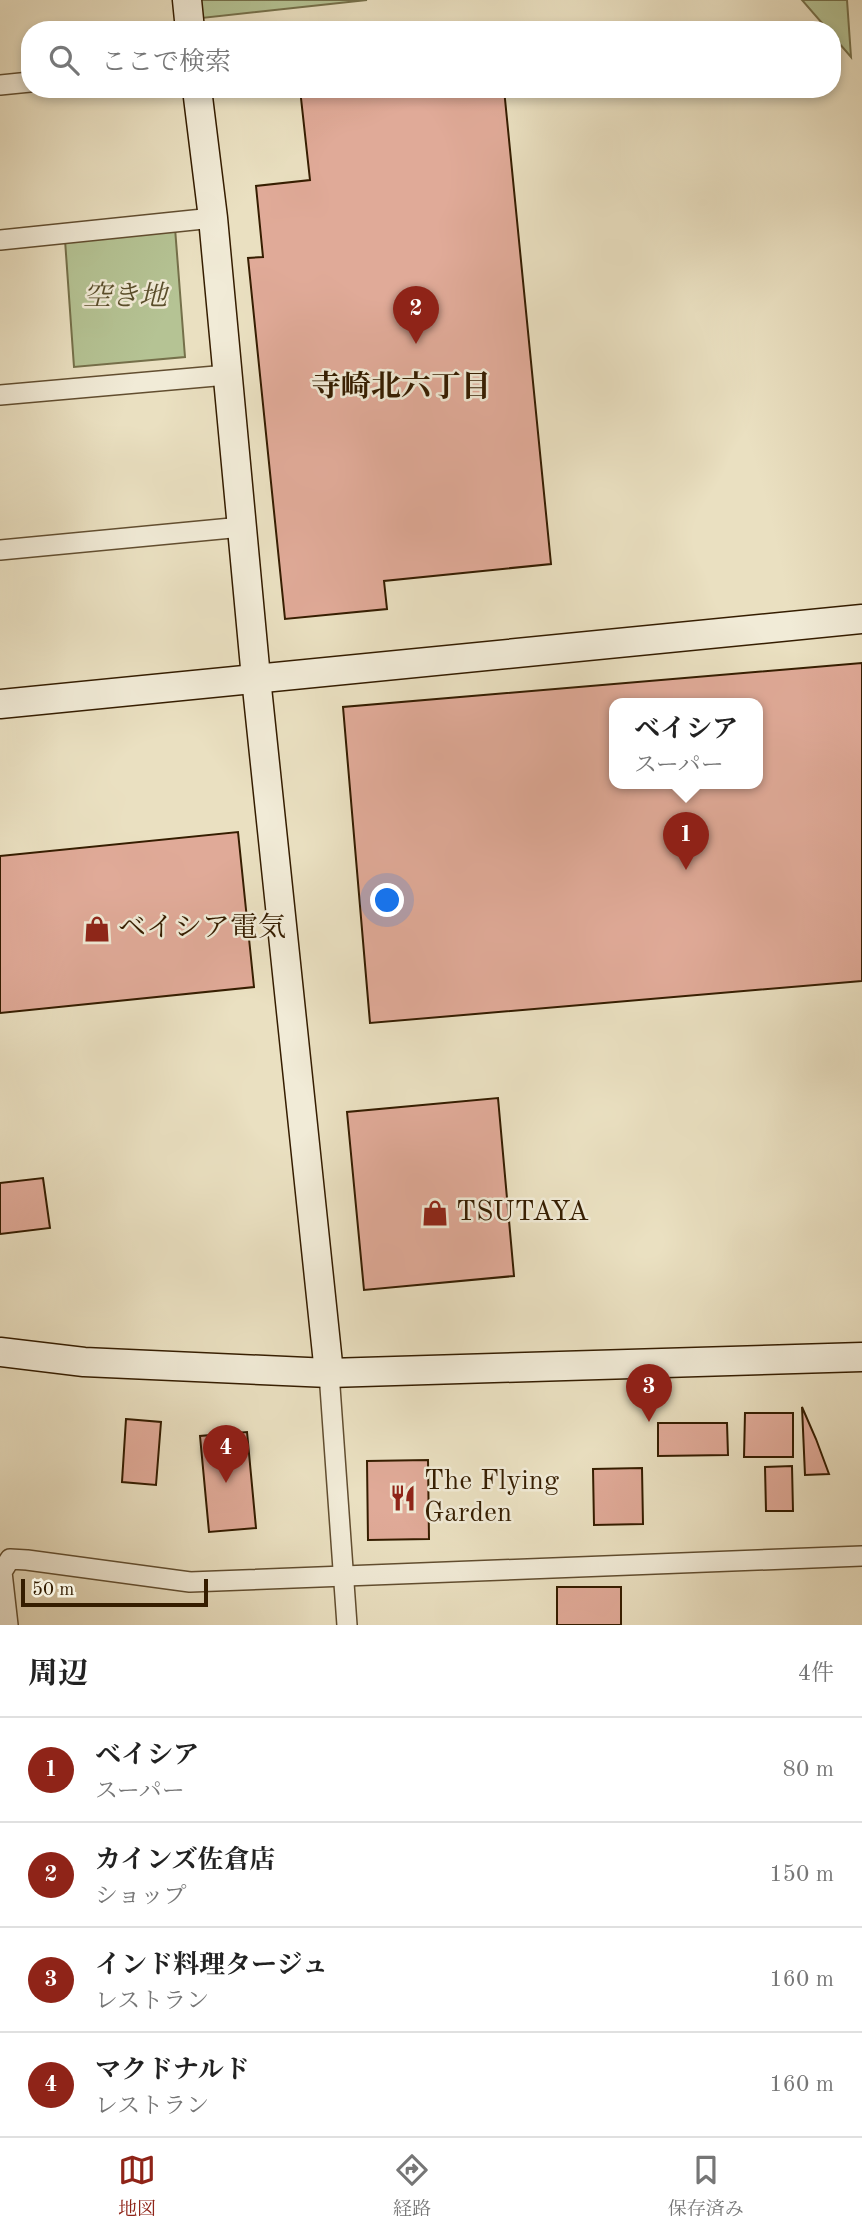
<!DOCTYPE html>
<html lang="ja">
<meta charset="utf-8">
<style>
body{margin:0;font-family:"Old Standard TT","Noto Serif JP",serif;background:#f6f6f6;color:#222}
.scale{position:absolute;left:21px;bottom:18px;width:187px;box-sizing:border-box;padding-left:7px;border:4px solid #351d00;border-top:0;font-size:19px;line-height:24px;white-space:nowrap;color:#351d00;-webkit-text-stroke:5px #f1ebd7;paint-order:stroke}
.you{position:absolute;left:388px;top:901px;width:24px;height:24px;margin:-18px;border:5px solid #fff;border-radius:50%;background:#1a73e8;box-shadow:0 0 0 10px #1a73e833}
.badge{display:grid;place-items:center;width:46px;height:46px;border-radius:50%;background:#8f2418;color:#fff;font-size:23px;font-weight:700}
.pin{position:absolute;translate:-50% -58px;filter:drop-shadow(0 2px 4px #0008)}
.pin::after{content:'';position:absolute;top:37px;width:24px;height:21px;background:inherit;clip-path:polygon(0 0,100% 0,50% 100%)}
.popup{position:absolute;left:609px;top:698px;width:154px;height:91px;box-sizing:border-box;display:grid;place-content:center;border-radius:14px;background:#fff;filter:drop-shadow(0 2px 5px #0005);font-size:23px;white-space:nowrap;color:#767676}
.popup b{font-size:26px;color:#222}
.popup::after{content:'';position:absolute;left:50%;top:100%;margin-left:-14px;border:14px solid transparent;border-top-color:#fff}
.list{margin:0;padding:0;list-style:none}
h2{display:flex;justify-content:space-between;align-items:center;height:91px;margin:0;padding:0 28px;font-size:30px}
h2 small{font-size:23px;font-weight:400;color:#767676}
.list li{display:grid;grid-template-columns:46px 1fr auto;gap:21px;align-items:center;box-sizing:border-box;height:105px;padding:0 28px;border-top:2px solid #e0e0e0}
.list b{display:block;font-size:26px;white-space:nowrap}
.list p{margin:0;font-size:23px;white-space:nowrap;color:#767676}
.list em{font-size:23px;font-style:normal;color:#767676}
.icon{flex:none;width:38px;height:38px;fill:none;stroke:currentColor;stroke-width:2;stroke-linecap:round;stroke-linejoin:round}
.map{position:relative;flex:none;width:862px;height:1625px;overflow:hidden}
.search{position:absolute;background:#fff;box-shadow:0 4px 10px #0003;left:21px;right:21px;top:21px;height:77px;display:flex;align-items:center;gap:18px;box-sizing:border-box;padding:0 24px;border-radius:28px;color:#767676;font-size:26px}
.sheet{height:511px;background:#fff}
nav{display:flex;justify-content:space-around;align-items:center;box-sizing:border-box;height:98px;border-top:2px solid #e0e0e0;background:#fff;font-size:19px;color:#767676}
nav a{display:grid;justify-items:center;gap:4px}
nav .on{color:#8f2418}
.map>svg:first-child{display:block}
</style>
<div class="map">
<svg width="862" height="1625" viewBox="0 0 862 1625">
<rect width="100%" height="100%" fill="#eae0c1"/>
<filter id="stains"><feTurbulence type="fractalNoise" baseFrequency=".00286" numOctaves="4"/><feColorMatrix values="0 0 0 0 .2 0 0 0 0 .09 0 0 0 0 .02 0 0 0 .5 -.17"/></filter>
<radialGradient id="worn" r=".72"><stop offset=".6" stop-color="#630" stop-opacity="0"/><stop offset="1" stop-color="#630" stop-opacity=".3"/></radialGradient>
<g fill="#b5c394" stroke="#75704a" stroke-width="2">
<path d="M200 0H367L202 18Z"/>
<path d="M802 0H847L851 57 832 35V30H828Z"/>
<path d="M175 228 185 357 74 367 65 240Z"/>
</g>
<g fill="#e0aa98" stroke="#351d00" stroke-width="2" fill-rule="evenodd">
<path d="M300 89H504L551 564 384 581 387 609 285 619 248 258 263 257 256 186 310 180Z"/>
<path d="M862 663V981L370 1023 343 707ZM614 704H758V784H614Z"/>
<path d="M238 832 254 987 0 1013V856Z"/>
<path d="M498 1098 514 1276 364 1290 347 1112Z"/>
<path d="M43 1178 50 1228 0 1234V1183Z"/>
<path d="M802 1407 816 1439 829 1474 805 1475Z"/>
<path d="M745 1413H793V1457H744Z"/>
<path d="M126 1419 161 1422 156 1485 122 1482Z"/>
<path d="M658 1423H727L728 1455 658 1456Z"/>
<path d="M247 1432 256 1528 209 1532 200 1436Z"/>
<path d="M428 1460 429 1539 368 1540 367 1461Z"/>
<path d="M792 1466 793 1511H766L765 1467Z"/>
<path d="M642 1468 643 1524 594 1525 593 1469Z"/>
<rect x="557" y="1587" width="64" height="38"/>
</g>
<g fill="none" stroke-linecap="round" stroke-linejoin="round">
<g stroke="#624e30" stroke-width="22">
<g id="street">
<path d="M0 85 30 82"/>
<path d="M0 240 213 218"/>
<path d="M0 395 227 375"/>
<path d="M0 550 242 527"/>
<path d="M329 1373 347 1625"/>
<path d="M8 1625 2 1572 10 1559 27 1560 190 1582 862 1556"/>
</g>
</g>
<g stroke="#351d00" stroke-width="31">
<g id="secondary">
<path d="M187 0 190 30"/>
<path d="M197 89 213 218 256 678 329 1373"/>
<path d="M0 704 862 619"/>
<path d="M0 1352 84 1362 329 1373 862 1357"/>
</g>
</g>
<use href="#street" stroke="#f1ebd7" stroke-width="19"/>
<use href="#secondary" stroke="#f1ebd7" stroke-width="28"/>
</g>
<defs>
<g id="shop-bare" transform="scale(2.1)"><path d="M-5-2.5h2.3a2.7 3.5 0 0 1 5.4 0H5L5.5 6h-11ZM-1.5-2.5h3a1.5 2.3 0 0 0-3 0Z" fill="#8f2418" stroke="#f1ebd7" stroke-width="2.5" paint-order="stroke"/></g>
<g id="restaurant-bare" transform="scale(2.1)"><path d="M-5-6h1v4h1v-4h1v4h1v-4h1v5L-1.5 .5V6h-2V.5L-5-1ZM5-6V6H3V1.5H1.5Q1.5-4 5-6Z" fill="#8f2418" stroke="#f1ebd7" stroke-width="2.5" paint-order="stroke"/></g>
</defs>
<g fill-rule="evenodd">
<use href="#shop-bare" x="97" y="929"/>
<use href="#shop-bare" x="435" y="1213"/>
<use href="#restaurant-bare" x="403" y="1498"/>
</g>
<g text-anchor="middle" dominant-baseline="central" stroke-width="5" stroke-linejoin="round" paint-order="stroke">
<g font-size="28" font-style="italic" fill="#5b4f2c" stroke="#f1ebd7">
<text x="125" y="298">空き地</text>
</g>
<g font-size="28" fill="#351d00" stroke="#f1ebd7" text-anchor="start">
<text x="118" y="929">ベイシア電気</text>
<text x="456" y="1213">TSUTAYA</text>
<text x="424" y="1482">The Flying<tspan x="424" dy="32">Garden</tspan></text>
</g>
<g font-size="30" font-weight="bold" fill="#351d00" stroke="#f1ebd7">
<text x="401" y="388">寺崎北六丁目</text>
</g>
</g>
<rect width="100%" height="100%" filter="url(#stains)"/>
<rect width="100%" height="100%" fill="url(#worn)"/>
</svg>
<div class="scale">50 m</div>
<div class="you"></div>
<div class="pin badge" style="left:686px;top:870px">1</div>
<div class="popup"><b>ベイシア</b>スーパー</div>
<div class="pin badge" style="left:416px;top:344px">2</div>
<div class="pin badge" style="left:649px;top:1422px">3</div>
<div class="pin badge" style="left:226px;top:1483px">4</div>
<div class="search"><svg class="icon" aria-label="search" viewBox="0 0 24 24"><circle cx="10" cy="10" r="6"/><path d="M15 15l6 6"/></svg>ここで検索</div>
</div>
<section class="sheet">
<h2>周辺<small>4件</small></h2>
<ul class="list">
<li><span class="badge">1</span><div><b>ベイシア</b><p>スーパー</p></div><em>80 m</em></li>
<li><span class="badge">2</span><div><b>カインズ佐倉店</b><p>ショップ</p></div><em>150 m</em></li>
<li><span class="badge">3</span><div><b>インド料理タージュ</b><p>レストラン</p></div><em>160 m</em></li>
<li><span class="badge">4</span><div><b>マクドナルド</b><p>レストラン</p></div><em>160 m</em></li>
</ul>
</section>
<nav>
<a class="on"><svg class="icon" aria-label="map" viewBox="0 0 24 24"><path d="M3 6l6-2 6 2 6-2v14l-6 2-6-2-6 2zM9 4v14M15 6v14"/></svg>地図</a>
<a><svg class="icon" aria-label="directions" viewBox="0 0 24 24"><path d="M12 3l9 9-9 9-9-9zM9 14v-3h6M13 9l2 2-2 2"/></svg>経路</a>
<a><svg class="icon" aria-label="saved" viewBox="0 0 24 24"><path d="M7 4h10v16l-5-4-5 4z"/></svg>保存済み</a>
</nav>
